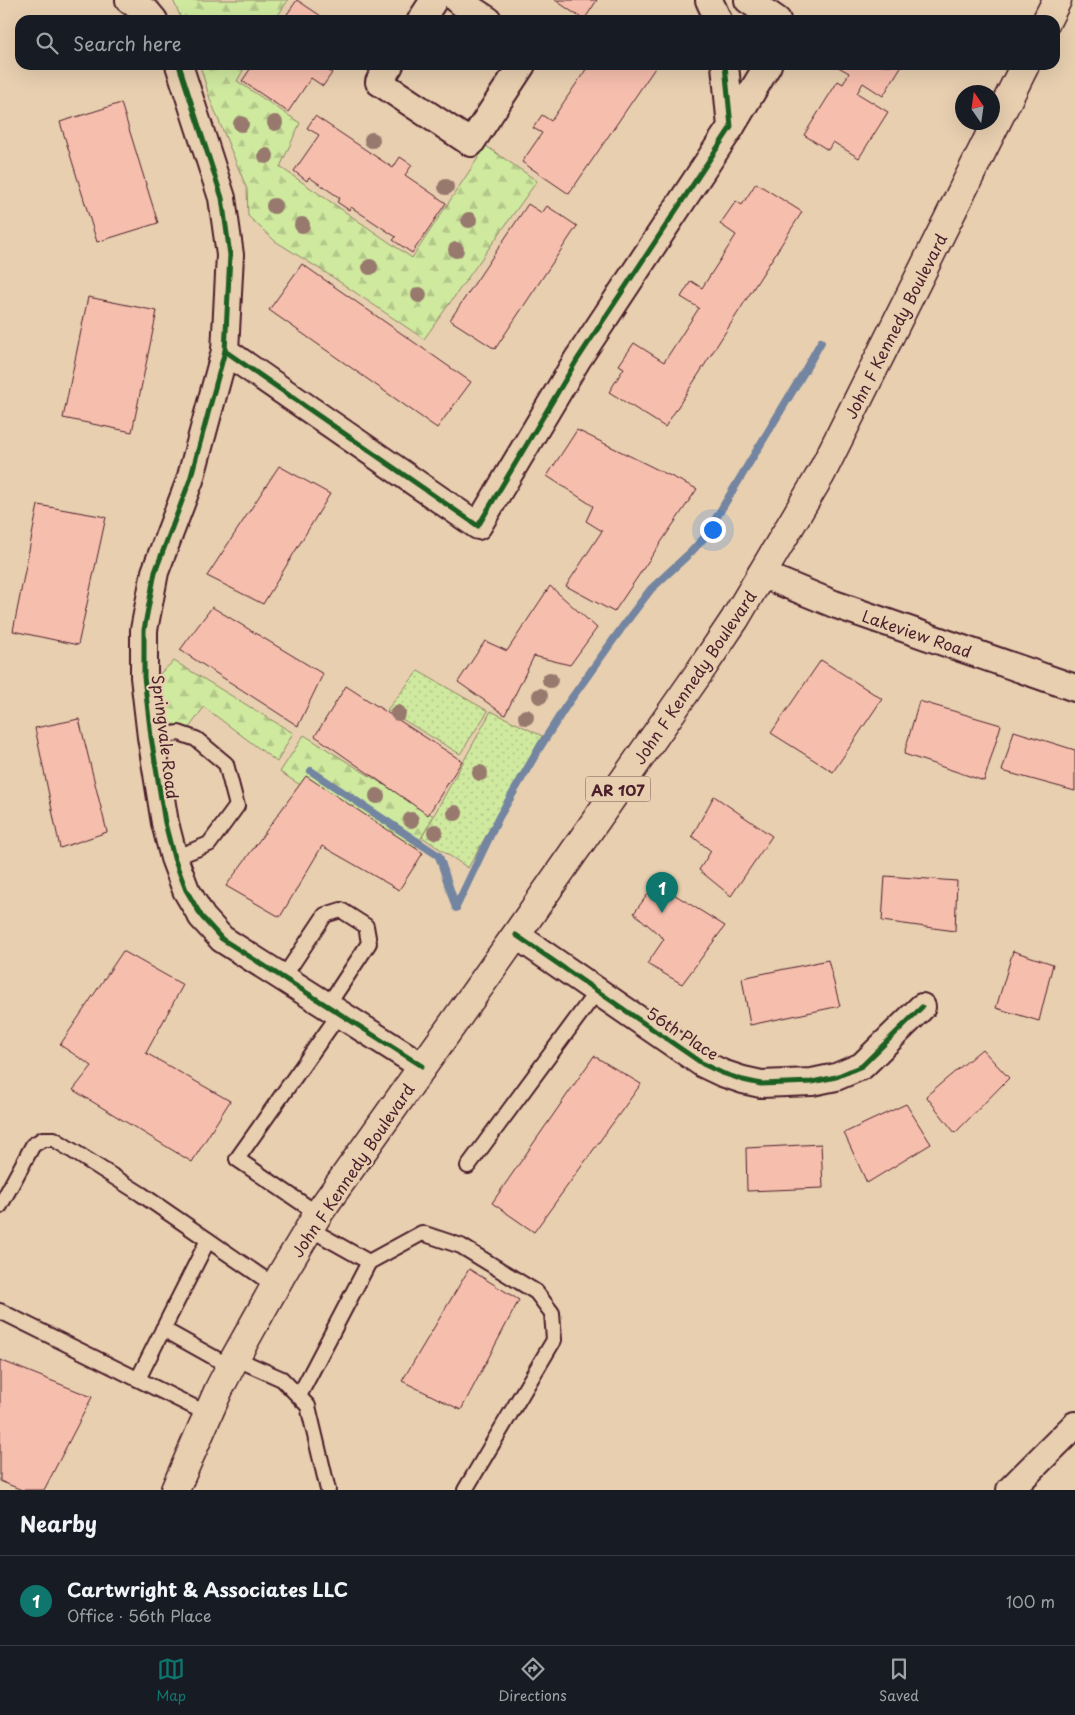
<!DOCTYPE html>
<meta charset="utf-8">
<style>
body{margin:0;font-family:"Playpen Sans",sans-serif;background:#242831;color:#f1f3f6}
.compass{position:absolute;left:955px;top:85px;width:45px;height:45px;border-radius:50%;background:#171b24;box-shadow:0 5px 20px #0002;rotate:347deg}
.you{position:absolute;left:712px;top:529px;width:18px;height:18px;margin:-12px;border:4px solid #fff;border-radius:50%;background:#1a73e8;box-shadow:0 0 0 8px #1a73e833}
.badge{display:grid;place-items:center;width:32px;height:32px;border-radius:50%;background:#0f766e;color:#fff;font-size:16px;font-weight:700}
.pin{position:absolute;translate:-50% -41px;filter:drop-shadow(0 1px 2px #0008)}
.pin::after{content:'';position:absolute;top:26px;width:18px;height:15px;background:inherit;clip-path:polygon(0 0,100% 0,50% 100%)}
.list{margin:0;padding:0;list-style:none}
h2{display:flex;justify-content:space-between;align-items:center;height:65px;margin:0;padding:0 20px;font-size:21px}
h2 small{font-size:16px;font-weight:400;color:#9ea1a6}
.list li{display:grid;grid-template-columns:32px 1fr auto;gap:15px;align-items:center;box-sizing:border-box;height:90px;padding:0 20px;border-top:1px solid #363941}
.list b{display:block;font-size:19px;white-space:nowrap}
.list p{margin:0;font-size:16px;white-space:nowrap;color:#9ea1a6}
.list em{font-size:16px;font-style:normal;color:#9ea1a6}
.icon{flex:none;width:28px;height:28px;fill:none;stroke:currentColor;stroke-width:2;stroke-linecap:round;stroke-linejoin:round}
.map{position:relative;flex:none;width:1075px;height:1490px;overflow:hidden}
.search{position:absolute;background:#171b24;box-shadow:0 5px 20px #0002;left:15px;right:15px;top:15px;height:55px;display:flex;align-items:center;gap:12px;box-sizing:border-box;padding:0 18px;border-radius:15px;color:#9ea1a6;font-size:19px}
.sheet{height:155px;background:#171b24}
nav{display:flex;justify-content:space-around;align-items:center;box-sizing:border-box;height:70px;border-top:1px solid #363941;background:#171b24;font-size:14px;color:#9ea1a6}
nav a{display:grid;justify-items:center;gap:2px}
nav .on{color:#0f766e}
.map>svg:first-child{display:block}
</style>
<div class="map">
<svg width="1075" height="1490" viewBox="0 0 1075 1490">
<defs>
<pattern id="grass-dots" width="8" height="8" patternUnits="userSpaceOnUse" patternTransform="scale(1.25)"><rect width="8" height="8" fill="#cfe99f"/><path d="M2 2h.1M6 6h.1" fill="none" stroke="#b3c789" stroke-width="1.8" stroke-linecap="round"/></pattern>
<pattern id="forest-firs" width="22" height="20" patternUnits="userSpaceOnUse" patternTransform="scale(1.25)"><rect width="22" height="20" fill="#cfe99f"/><path d="M5 1l3.5 6h-7zM16 11l3.5 6h-7z" fill="#b3c789"/></pattern>
</defs>
<rect width="100%" height="100%" fill="#e8cfb0"/>
<filter id="ink" filterUnits="userSpaceOnUse"><feTurbulence type="fractalNoise" baseFrequency=".02" numOctaves="2"/><feDisplacementMap in="SourceGraphic" scale="10" xChannelSelector="R" yChannelSelector="G"/><feConvolveMatrix kernelMatrix="1 2 1 2 8 2 1 2 1" color-interpolation-filters="sRGB"/></filter>
<g filter="url(#ink)">
<g fill="url(#grass-dots)" stroke="#8c8465">
<path d="M418 671 488 711 460 754 387 710Z"/>
<path d="M491 711 542 736 468 868 422 837Z"/>
</g>
<g fill="url(#forest-firs)" stroke="#8c8465">
<path d="M173 0H288L275 20H182Z"/>
<path d="M200 65H246L237 81 300 123 280 167 412 258 486 146 537 181 424 339 331 276 275 241 248 216 247 189 210 99Z"/>
<path d="M174 661 293 733 277 762 204 707 189 728 159 721 155 678Z"/>
<path d="M304 735 434 816 411 855 280 772Z"/>
</g>
<g fill="none" stroke-linecap="round" stroke-linejoin="round">
<g stroke="#7385a0" stroke-width="8">
<path d="M311 771 439 856 456 908"/>
<path d="M457 905 499 817 540 747 566 706 626 622 651 589 691 552 704 538 804 372 821 342"/>
</g>
</g>
<g fill="#f6bead" stroke="#4a1f2b">
<path d="M297 0 327 20H283Z"/>
<path d="M555 0H597L584 20Z"/>
<path d="M253 65H320L332 73 323 86 311 78 288 112 242 81Z"/>
<path d="M589 65H657L569 194 522 162 542 133 533 128 542 115 551 121Z"/>
<path d="M835 65H902L883 96 863 83 857 93 888 112 859 158 833 142 828 150 804 135 838 81 843 84 849 73Z"/>
<path d="M121 103 158 223 97 242 60 122Z"/>
<path d="M315 116 393 168 400 157 412 165 405 175 446 203 412 253 393 240 396 237 351 207 349 210 337 202 340 198 309 177 307 181 294 171 319 135 307 128Z"/>
<path d="M756 183 802 212 665 427 609 392 624 368 619 365 634 343 664 362 699 308 681 297 691 281 702 288 736 235 720 224 736 201 742 205Z"/>
<path d="M528 204 542 213 547 206 577 226 495 349 450 320Z"/>
<path d="M302 264 471 382 437 428 269 310Z"/>
<path d="M88 297 157 311 132 432 63 418Z"/>
<path d="M577 430 697 489 614 612 566 586 602 531 586 521 593 506 547 476Z"/>
<path d="M279 466 330 494 263 604 207 576Z"/>
<path d="M38 505 106 517 78 645 13 631Z"/>
<path d="M550 586 597 628 570 665 534 656 505 715 458 682 485 641 507 651Z"/>
<path d="M212 607 323 674 298 726 180 650Z"/>
<path d="M821 660 882 699 833 772 771 733Z"/>
<path d="M346 686 462 761 428 815 315 736Z"/>
<path d="M919 701 1001 725 984 781 904 754Z"/>
<path d="M79 719 107 832 60 848 35 728Z"/>
<path d="M1014 731 1075 750V791L1002 771Z"/>
<path d="M306 776 423 853 399 890 322 846 280 917 226 886Z"/>
<path d="M714 796 772 836 731 896 699 870 711 851 692 836Z"/>
<path d="M885 876 957 881 955 931 882 921Z"/>
<path d="M656 883 725 926 682 984 647 964 664 939 634 913Z"/>
<path d="M123 951 183 985 146 1053 230 1101 192 1162 73 1090 92 1066 60 1045Z"/>
<path d="M1013 951 1053 964 1039 1021 996 1008Z"/>
<path d="M828 960 840 1006 750 1025 742 978Z"/>
<path d="M982 1049 1009 1078 955 1133 926 1096Z"/>
<path d="M594 1056 641 1084 534 1232 492 1203Z"/>
<path d="M906 1104 931 1144 867 1183 844 1133Z"/>
<path d="M821 1144 823 1188 747 1191 746 1148Z"/>
<path d="M469 1269 519 1300 461 1410 402 1381Z"/>
<path d="M0 1360 92 1397 44 1490H22L0 1481Z"/>
</g>
<g fill="none" stroke-linecap="round" stroke-linejoin="round">
<g stroke="#4a1f2b" stroke-width="18">
<g id="service">
<path d="M151 737 179 733 196 739 226 764 237 806 209 844 174 858"/>
<path d="M283 978 325 915 341 910 366 926 369 943 328 1005"/>
<path d="M468 1166 597 991"/>
<path d="M0 1206 33 1145 43 1139H54L141 1194 275 1286"/>
<path d="M318 1214 237 1159 340 1013"/>
<path d="M310 1229 369 1262 422 1233 461 1246 536 1292 552 1313 554 1340 465 1490"/>
<path d="M0 1311 208 1414"/>
<path d="M163 1329 231 1367"/>
<path d="M235 1358 282 1379 308 1406 328 1490"/>
<path d="M138 1379 208 1240"/>
<path d="M299 1396 369 1262"/>
</g>
</g>
<g stroke="#4a1f2b" stroke-width="30">
<g id="minor">
<path d="M129 0 149 14 154 20"/>
<path d="M457 0 488 20"/>
<path d="M709 0 718 20"/>
<path d="M748 0 777 20"/>
<path d="M421 20 434 0"/>
<path d="M179 65 222 198 230 255 225 351 190 480 155 572 144 630V677L151 737 165 823 174 858 186 890 202 917 222 939 422 1066"/>
<path d="M390 65 379 82 471 143 522 65"/>
<path d="M731 127 768 65"/>
<path d="M225 351 478 526 577 360 731 127 725 65"/>
<path d="M761 574 834 604 1075 688"/>
<path d="M516 935 703 1064 722 1073 743 1080 761 1084 812 1082 836 1077 862 1066 922 1007"/>
<path d="M1010 1490 1075 1425"/>
</g>
</g>
<g stroke="#4a1f2b" stroke-width="31">
<g id="primary">
<path d="M1047 20 1057 0"/>
<path d="M175 1490 219 1389 235 1358 283 1272 318 1214 516 935 696 677 735 619 821 474 1025 65"/>
</g>
</g>
<use href="#service" stroke="#e8cfb0" stroke-width="14"/>
<use href="#minor" stroke="#e8cfb0" stroke-width="26"/>
<use href="#primary" stroke="#e8cfb0" stroke-width="28"/>
<g stroke="#e8cfb0" stroke-width="8">
<g id="cycleway">
<path d="M179 65 222 198 230 255 225 351 190 480 155 572 144 630V677L151 737 165 823 174 858 186 890 202 917 222 939 422 1066"/>
<path d="M225 351 478 526 577 360 731 127 725 65"/>
<path d="M516 935 703 1064 722 1073 743 1080 761 1084 812 1082 836 1077 862 1066 922 1007"/>
</g>
</g>
<use href="#cycleway" stroke="#1b5e20" stroke-width="5"/>
</g>
<g fill="#98796d">
<circle cx="275" cy="123" r="8"/>
<circle cx="241" cy="124" r="8"/>
<circle cx="372" cy="140" r="8"/>
<circle cx="266" cy="156" r="8"/>
<circle cx="446" cy="187" r="8"/>
<circle cx="274" cy="206" r="8"/>
<circle cx="469" cy="220" r="8"/>
<circle cx="302" cy="225" r="8"/>
<circle cx="456" cy="250" r="8"/>
<circle cx="370" cy="267" r="8"/>
<circle cx="419" cy="295" r="8"/>
<circle cx="550" cy="680" r="8"/>
<circle cx="540" cy="696" r="8"/>
<circle cx="398" cy="713" r="8"/>
<circle cx="526" cy="717" r="8"/>
<circle cx="480" cy="773" r="8"/>
<circle cx="377" cy="796" r="8"/>
<circle cx="455" cy="813" r="8"/>
<circle cx="411" cy="820" r="8"/>
<circle cx="435" cy="832" r="8"/>
</g>
</g>
<g text-anchor="middle" dominant-baseline="central" stroke-width="4.5" stroke-linejoin="round" paint-order="stroke">
<rect fill="#e8cfb0" stroke="#795453" stroke-width="1" x="585.5" y="776.5" width="65" height="25" rx="4"/>
<g font-size="15" font-weight="bold" fill="#4a1f2b">
<text x="618" y="789">AR 107</text>
</g>
<g font-size="16" fill="#4a1f2b" stroke="#e8cfb0">
<text transform="translate(895 326) rotate(-63)">John F Kennedy Boulevard</text>
<text transform="translate(917 633) rotate(19)">Lakeview Road</text>
<text transform="translate(694 677) rotate(-56)">John F Kennedy Boulevard</text>
<text transform="translate(166 737) rotate(83)">Springvale Road</text>
<text transform="translate(683 1033) rotate(33)">56th Place</text>
<text transform="translate(352 1170) rotate(-56)">John F Kennedy Boulevard</text>
</g>
</g>
</svg>
<svg class="compass" viewBox="-18 -18 36 36"><path d="M0-13l5 13h-10z" fill="#e53935"/><path d="M0 13l5-13h-10z" fill="#9ea1a6"/></svg>
<div class="you"></div>
<div class="pin badge" style="left:662px;top:913px">1</div>
<div class="search"><svg class="icon" aria-label="search" viewBox="0 0 24 24"><circle cx="10" cy="10" r="6"/><path d="M15 15l6 6"/></svg>Search here</div>
</div>
<section class="sheet">
<h2>Nearby<small></small></h2>
<ul class="list">
<li><span class="badge">1</span><div><b>Cartwright &amp; Associates LLC</b><p>Office · 56th Place</p></div><em>100 m</em></li>
</ul>
</section>
<nav>
<a class="on"><svg class="icon" aria-label="map" viewBox="0 0 24 24"><path d="M3 6l6-2 6 2 6-2v14l-6 2-6-2-6 2zM9 4v14M15 6v14"/></svg>Map</a>
<a><svg class="icon" aria-label="directions" viewBox="0 0 24 24"><path d="M12 3l9 9-9 9-9-9zM9 14v-3h6M13 9l2 2-2 2"/></svg>Directions</a>
<a><svg class="icon" aria-label="saved" viewBox="0 0 24 24"><path d="M7 4h10v16l-5-4-5 4z"/></svg>Saved</a>
</nav>
